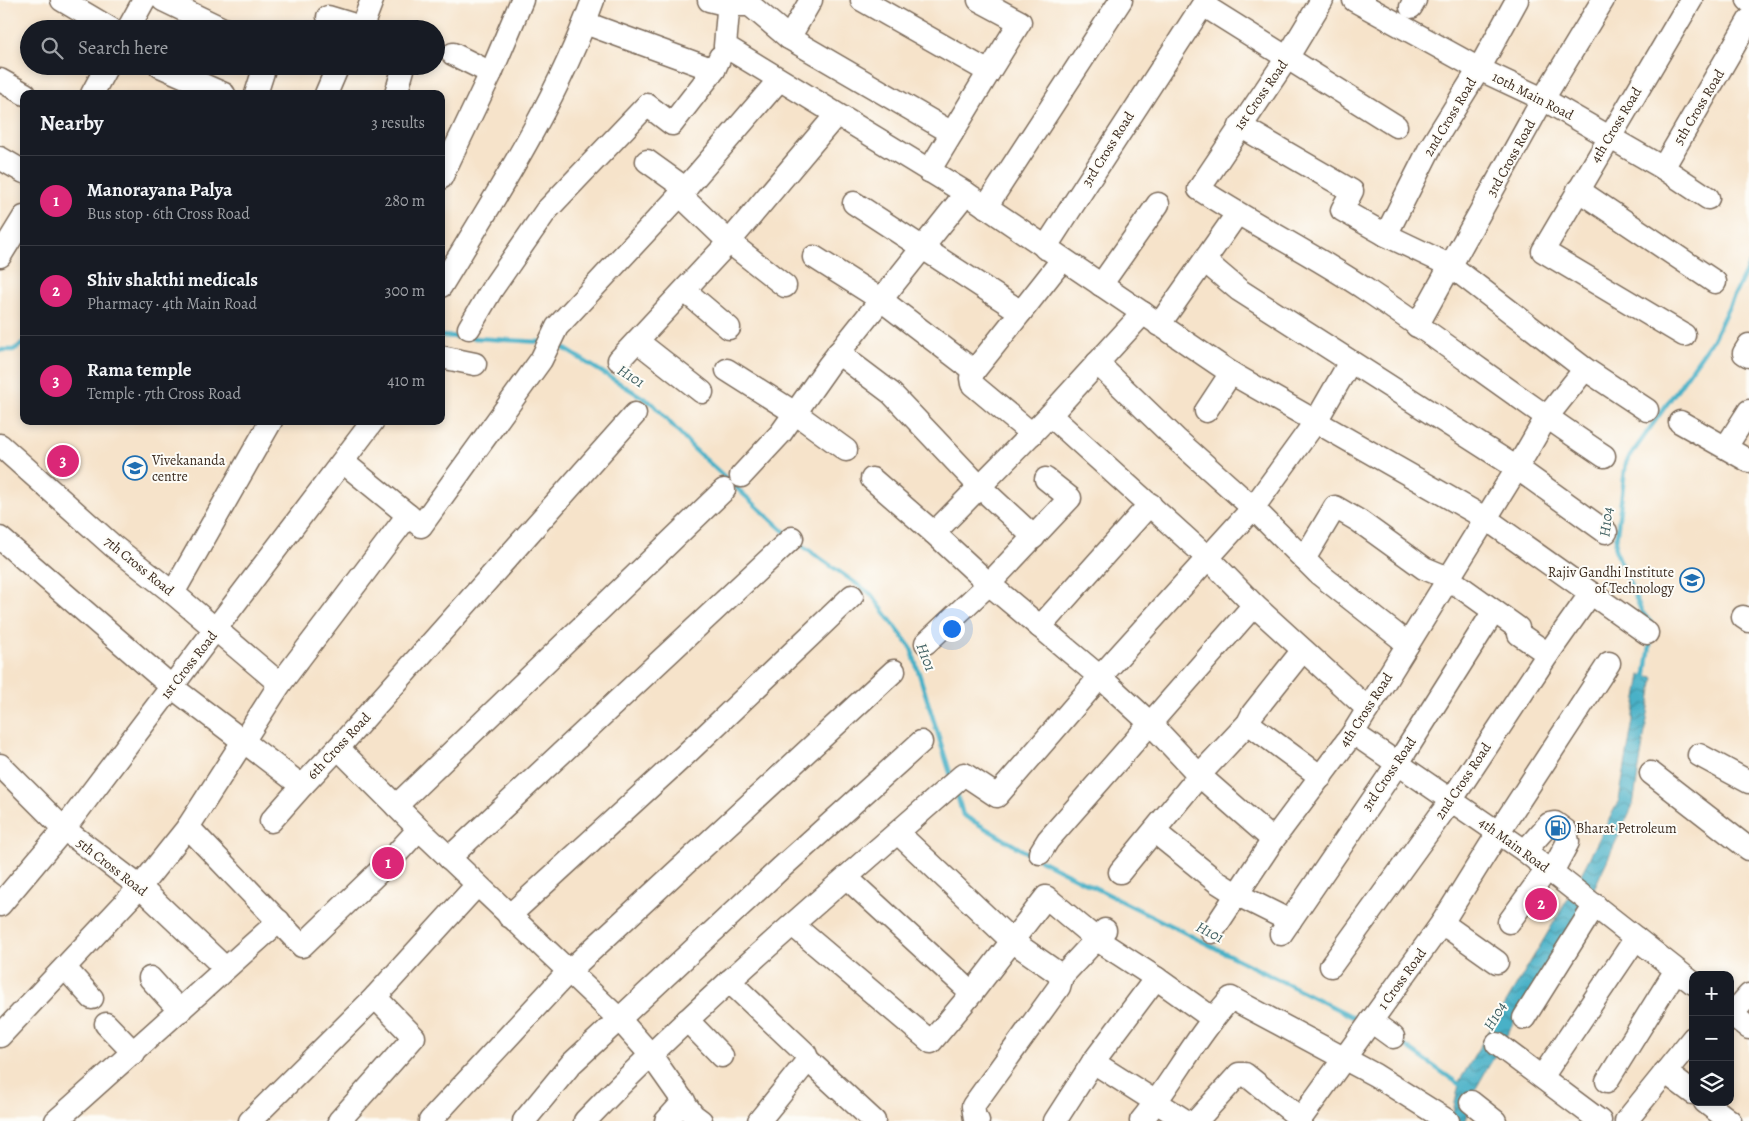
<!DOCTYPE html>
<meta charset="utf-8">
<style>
body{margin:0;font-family:Alegreya,serif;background:#20242c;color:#f1f3f6}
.controls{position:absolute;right:15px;bottom:15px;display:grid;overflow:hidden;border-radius:10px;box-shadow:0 2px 8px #0003}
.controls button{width:45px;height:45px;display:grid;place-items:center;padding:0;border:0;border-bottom:1px solid #363941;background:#171b24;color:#f1f3f6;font:25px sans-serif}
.you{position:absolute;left:951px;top:628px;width:18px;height:18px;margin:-12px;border:4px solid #fff;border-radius:50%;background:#1a73e8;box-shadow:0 0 0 8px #1a73e833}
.badge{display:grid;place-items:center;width:32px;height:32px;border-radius:50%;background:#db2777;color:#fff;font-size:16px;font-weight:700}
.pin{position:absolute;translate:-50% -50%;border:2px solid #fff;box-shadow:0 1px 5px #0006}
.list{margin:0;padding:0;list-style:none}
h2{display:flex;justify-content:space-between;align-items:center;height:65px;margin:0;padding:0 20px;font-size:21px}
h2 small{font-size:16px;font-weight:400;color:#9ea1a6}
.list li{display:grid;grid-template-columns:32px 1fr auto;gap:15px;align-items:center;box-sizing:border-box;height:90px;padding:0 20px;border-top:1px solid #363941}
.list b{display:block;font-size:19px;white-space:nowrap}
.list p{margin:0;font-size:16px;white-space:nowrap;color:#9ea1a6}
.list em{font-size:16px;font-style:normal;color:#9ea1a6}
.icon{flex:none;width:28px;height:28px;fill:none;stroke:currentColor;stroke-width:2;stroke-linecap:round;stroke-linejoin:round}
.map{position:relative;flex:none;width:1749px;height:1121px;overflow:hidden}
.search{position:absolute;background:#171b24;box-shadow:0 2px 8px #0003;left:20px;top:20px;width:425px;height:55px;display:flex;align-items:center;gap:12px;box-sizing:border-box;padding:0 18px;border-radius:28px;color:#9ea1a6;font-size:19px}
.panel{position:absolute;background:#171b24;box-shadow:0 2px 8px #0003;left:20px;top:90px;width:425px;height:335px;border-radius:10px}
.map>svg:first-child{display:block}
</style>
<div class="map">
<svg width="1749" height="1121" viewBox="0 0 1749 1121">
<defs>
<pattern id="water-waves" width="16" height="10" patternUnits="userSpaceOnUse" patternTransform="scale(1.25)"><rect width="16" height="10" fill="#48b1c7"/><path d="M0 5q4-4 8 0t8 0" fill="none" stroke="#3d90a1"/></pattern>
</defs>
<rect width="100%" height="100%" fill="#fdfcf7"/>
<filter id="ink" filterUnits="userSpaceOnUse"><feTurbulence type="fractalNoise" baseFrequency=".02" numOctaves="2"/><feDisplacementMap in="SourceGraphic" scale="10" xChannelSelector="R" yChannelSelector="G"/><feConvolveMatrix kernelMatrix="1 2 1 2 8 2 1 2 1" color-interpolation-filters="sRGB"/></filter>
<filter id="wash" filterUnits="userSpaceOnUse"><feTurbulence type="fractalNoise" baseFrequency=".0096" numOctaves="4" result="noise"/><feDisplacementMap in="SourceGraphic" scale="20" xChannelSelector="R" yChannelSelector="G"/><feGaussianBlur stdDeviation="1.12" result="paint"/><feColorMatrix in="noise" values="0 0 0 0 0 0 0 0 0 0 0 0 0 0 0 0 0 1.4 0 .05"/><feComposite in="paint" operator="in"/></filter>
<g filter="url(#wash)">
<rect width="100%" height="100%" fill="#f6e3ca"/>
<g fill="url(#water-waves)" stroke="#426e72">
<path d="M1641 675 1654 677 1633 805 1591 895 1576 884 1619 800Z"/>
<path d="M1569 897 1588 909 1531 993 1475 1090 1466 1121H1451L1460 1080Z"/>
</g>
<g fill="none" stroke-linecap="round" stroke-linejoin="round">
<g stroke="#48b1c7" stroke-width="4.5">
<path d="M441 336 542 342"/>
<path d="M557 344 653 404 693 448 787 534"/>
<path d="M0 350H13L24 343"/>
<path d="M797 542 871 594 911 648 951 776"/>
<path d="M1651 623 1642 612 1615 549 1626 462 1713 339 1749 265"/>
<path d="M1645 680 1651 638"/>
<path d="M956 791 963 815 1034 857"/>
<path d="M1040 860 1353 1017"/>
<path d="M1398 1041 1463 1087"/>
</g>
</g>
</g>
<g filter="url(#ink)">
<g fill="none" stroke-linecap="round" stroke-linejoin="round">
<g stroke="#7c6b5a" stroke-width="25">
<g id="minor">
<path d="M62 0 111 29"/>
<path d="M163 0 223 29"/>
<path d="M709 0 729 5H750L789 38 952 133"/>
<path d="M729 0 725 46 966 193 1231 373 1485 518 1647 633"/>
<path d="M862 0 989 72 929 171"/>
<path d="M979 0 1020 22 989 72"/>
<path d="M1322 0 1287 58 1199 189C1254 225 1313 254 1368 291 1447 344 1524 403 1604 456"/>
<path d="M1354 0 1479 69 1543 99 1663 168 1708 198"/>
<path d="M1748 0 1749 1"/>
<path d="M1203 5 1396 126"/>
<path d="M1411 7 1415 0"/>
<path d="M328 17 361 27"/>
<path d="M585 23 714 70 720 57"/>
<path d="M128 29 144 0"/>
<path d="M361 29 372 0"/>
<path d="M789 38 811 0"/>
<path d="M453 54 491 73"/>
<path d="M160 66 224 94"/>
<path d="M0 80 25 94"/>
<path d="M92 94 107 66"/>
<path d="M256 94 265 66"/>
<path d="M326 94 338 66"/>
<path d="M396 94 404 66"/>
<path d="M1240 126 1352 191 1342 210 1386 235 1451 266 1585 369 1647 410"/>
<path d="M0 158 24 172"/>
<path d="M647 161 686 189"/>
<path d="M1663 168 1749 20"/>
<path d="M441 178 491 73 522 0"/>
<path d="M1578 190 1715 282"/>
<path d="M680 195 729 242 785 286"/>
<path d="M854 203 1021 312 1062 260"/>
<path d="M986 207 1121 0"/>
<path d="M1386 235 1430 148 1479 69 1517 0"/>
<path d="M1045 248 1206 0"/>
<path d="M0 256 24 217"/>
<path d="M814 257 880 299 974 371 1021 312"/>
<path d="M1206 262 1239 290 1517 468 1606 532"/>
<path d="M1101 285 1158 204"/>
<path d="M441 286C498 192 556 103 593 0"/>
<path d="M685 291 729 328"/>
<path d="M1143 313 1050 415 1208 558 1254 605 1368 709"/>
<path d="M1159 325 1237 214"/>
<path d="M1417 326 1543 99 1603 0"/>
<path d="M469 328 492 289 546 211 647 105 672 124 714 70"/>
<path d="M1684 335 1543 251 1691 0"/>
<path d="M637 341 702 392"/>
<path d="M1749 345 1744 353 1749 356"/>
<path d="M838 353 891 393 980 487 1034 537"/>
<path d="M441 357 475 364"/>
<path d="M619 360 729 242 836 115"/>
<path d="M1097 363 1176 439 1253 508 1318 573 1408 644"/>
<path d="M727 370 795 413 846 450"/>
<path d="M974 371 971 378 972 384 1032 434"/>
<path d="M1206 411 1231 373"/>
<path d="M1050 415 934 533 989 584 1100 677 1151 724 1200 776 1273 840"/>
<path d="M1680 422 1749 461"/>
<path d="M0 445 113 546 173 593 280 684"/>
<path d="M1726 447 1749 411"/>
<path d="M343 462 408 515"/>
<path d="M741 476 781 433 829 365 966 193"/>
<path d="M872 479 934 533"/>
<path d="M0 538 172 687 302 786 338 748 635 414"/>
<path d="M1304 559 1335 507 1359 521 1424 568 1448 578 1518 628 1519 634 1548 654"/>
<path d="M173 593 271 421"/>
<path d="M1743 617 1749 621"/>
<path d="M1040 627 1150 504"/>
<path d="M926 643 989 584 1070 498 1046 479"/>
<path d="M1248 723 1321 777"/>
<path d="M1353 733 1525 851 1693 983"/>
<path d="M338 748 419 829 619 1019 650 1054 693 1115 701 1121"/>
<path d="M1699 755 1749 782"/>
<path d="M0 765 64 829 140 887 225 968"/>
<path d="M1651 773 1749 849"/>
<path d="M396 806 724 490"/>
<path d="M271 821 302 786"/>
<path d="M188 827 302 946 388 863 419 829"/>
<path d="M1155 832 1217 882 1236 894 1290 921"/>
<path d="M898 833 1012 941 1062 976"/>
<path d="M1525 851 1549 824 1555 823 1566 831 1568 842 1552 872"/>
<path d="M1040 853 1048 840 1254 605"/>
<path d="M449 858 792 538"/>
<path d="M1120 872 1203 771 1248 723 1253 713 1303 650"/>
<path d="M847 878 972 993 1046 897 1096 939 1156 978"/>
<path d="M0 905 64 829 373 421"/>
<path d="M509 916 686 754 852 596"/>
<path d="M1509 922 1548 868"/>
<path d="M1442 923 1497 962"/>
<path d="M794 926 931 1042 972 993"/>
<path d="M1212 932 1273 840 1353 733 1517 468 1546 418 1585 369"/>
<path d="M1281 934 1398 763 1494 611"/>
<path d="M1331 966 1452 799 1548 654 1591 593"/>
<path d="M65 968 92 998"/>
<path d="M150 978 180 1011"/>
<path d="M729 981 805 1053 808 1060 874 1121"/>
<path d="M1730 1013 1749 1028"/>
<path d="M1732 1014 1749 995"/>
<path d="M1524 1018 1595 905"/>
<path d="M687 1020 722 1056"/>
<path d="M1371 1021 1393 1037"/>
<path d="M106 1024 134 1053"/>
<path d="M0 1036 140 887 188 827 280 684 408 515 421 526 541 360 557 327 680 195 779 80"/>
<path d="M1497 1044 1600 1121"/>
<path d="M1093 1062 1186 1121"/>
<path d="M1665 1072 1693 1093"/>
<path d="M1542 1077 1636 938"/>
<path d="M1607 1081 1676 970"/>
<path d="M1471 1102 1495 1121"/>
<path d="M1705 1102 1730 1121"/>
<path d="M1199 1118 1239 1074H1245L1301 1119"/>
<path d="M56 1121 279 921"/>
<path d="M250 1121 375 997 477 885"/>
<path d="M339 1121 414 1037 375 997"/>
<path d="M430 1121 569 971 894 671"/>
<path d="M524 1121 571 1064 781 868 921 742"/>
<path d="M585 1121C704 997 836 887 964 774L997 796 1100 677 1253 508 1316 421 1350 362"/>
<path d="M666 1121 684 1101"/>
<path d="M759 1121 808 1060"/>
<path d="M978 1121 975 1119 973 1106 1059 987 1062 976 1105 930"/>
<path d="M1055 1121 1093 1062 1156 978 1212 1018"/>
<path d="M1141 1121C1173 1082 1196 1036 1231 998L1375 1075 1448 1121"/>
<path d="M1299 1121 1442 923 1498 833 1609 663"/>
<path d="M1626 1121 1693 1038"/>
</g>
</g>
<use href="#minor" stroke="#fff" stroke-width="22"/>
</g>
</g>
<defs>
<g id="school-ring" transform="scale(1.25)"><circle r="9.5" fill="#fdfcf7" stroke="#1f6fb2" stroke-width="1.5"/><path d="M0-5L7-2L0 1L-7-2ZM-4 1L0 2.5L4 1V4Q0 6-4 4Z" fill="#1f6fb2"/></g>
<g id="university-ring" transform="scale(1.25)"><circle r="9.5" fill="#fdfcf7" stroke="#1f6fb2" stroke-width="1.5"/><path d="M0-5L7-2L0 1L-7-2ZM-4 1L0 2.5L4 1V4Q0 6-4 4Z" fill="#1f6fb2"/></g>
<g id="fuel-ring" transform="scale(1.25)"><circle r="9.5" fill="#fdfcf7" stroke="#1f6fb2" stroke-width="1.5"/><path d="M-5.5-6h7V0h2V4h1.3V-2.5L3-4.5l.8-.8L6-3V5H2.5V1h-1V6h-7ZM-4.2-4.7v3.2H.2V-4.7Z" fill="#1f6fb2"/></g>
</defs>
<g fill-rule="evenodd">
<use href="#school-ring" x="135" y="468"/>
<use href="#university-ring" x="1692" y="580"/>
<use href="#fuel-ring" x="1558" y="828"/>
</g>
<g text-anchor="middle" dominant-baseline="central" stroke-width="4" stroke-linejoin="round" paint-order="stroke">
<g font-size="14" fill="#3b2a1e" stroke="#fdfcf7">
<text transform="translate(1261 95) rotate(-55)">1st Cross Road</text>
<text transform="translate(1533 96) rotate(27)">10th Main Road</text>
<text transform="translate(1699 107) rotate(-59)">5th Cross Road</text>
<text transform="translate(1450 117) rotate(-59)">2nd Cross Road</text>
<text transform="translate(1616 125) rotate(-59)">4th Cross Road</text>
<text transform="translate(1108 149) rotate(-58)">3rd Cross Road</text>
<text transform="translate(1511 158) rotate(-61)">3rd Cross Road</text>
<text transform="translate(139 566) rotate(39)">7th Cross Road</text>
<text transform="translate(189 665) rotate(-52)">1st Cross Road</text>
<text transform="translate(1366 710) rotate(-57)">4th Cross Road</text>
<text transform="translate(339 746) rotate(-47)">6th Cross Road</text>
<text transform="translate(1389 774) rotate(-56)">3rd Cross Road</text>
<text transform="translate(1463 781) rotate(-56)">2nd Cross Road</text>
<text transform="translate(1514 845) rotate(36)">4th Main Road</text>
<text transform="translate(112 867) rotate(38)">5th Cross Road</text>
<text transform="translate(1402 979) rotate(-54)">1 Cross Road</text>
</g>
<g font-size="14" fill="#3b2a1e" stroke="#fdfcf7" text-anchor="start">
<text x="152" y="460">Vivekananda<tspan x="152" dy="16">centre</tspan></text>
<text x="1674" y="572" text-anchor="end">Rajiv Gandhi Institute<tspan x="1674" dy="16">of Technology</tspan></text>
<text x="1576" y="828">Bharat Petroleum</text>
</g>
<g font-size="15" font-style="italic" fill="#406062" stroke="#fdfcf7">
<text transform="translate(631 376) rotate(32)">H101</text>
<text transform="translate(1606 522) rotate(-83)">H104</text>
<text transform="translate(926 657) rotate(69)">H101</text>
<text transform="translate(1210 932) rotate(27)">H101</text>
<text transform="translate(1495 1016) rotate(-60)">H104</text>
</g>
</g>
</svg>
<div class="controls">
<button>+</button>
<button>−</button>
<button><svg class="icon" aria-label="layers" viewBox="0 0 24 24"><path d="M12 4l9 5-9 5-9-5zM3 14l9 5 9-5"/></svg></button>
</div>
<div class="you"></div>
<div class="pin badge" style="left:388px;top:863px">1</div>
<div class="pin badge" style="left:1541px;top:904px">2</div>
<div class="pin badge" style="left:63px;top:461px">3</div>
<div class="search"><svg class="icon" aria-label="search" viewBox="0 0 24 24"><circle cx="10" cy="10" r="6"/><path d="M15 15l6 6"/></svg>Search here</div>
<section class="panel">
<h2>Nearby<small>3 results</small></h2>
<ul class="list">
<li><span class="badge">1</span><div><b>Manorayana Palya</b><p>Bus stop · 6th Cross Road</p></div><em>280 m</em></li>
<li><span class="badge">2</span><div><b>Shiv shakthi medicals</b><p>Pharmacy · 4th Main Road</p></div><em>300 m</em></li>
<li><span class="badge">3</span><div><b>Rama temple</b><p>Temple · 7th Cross Road</p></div><em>410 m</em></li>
</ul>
</section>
</div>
